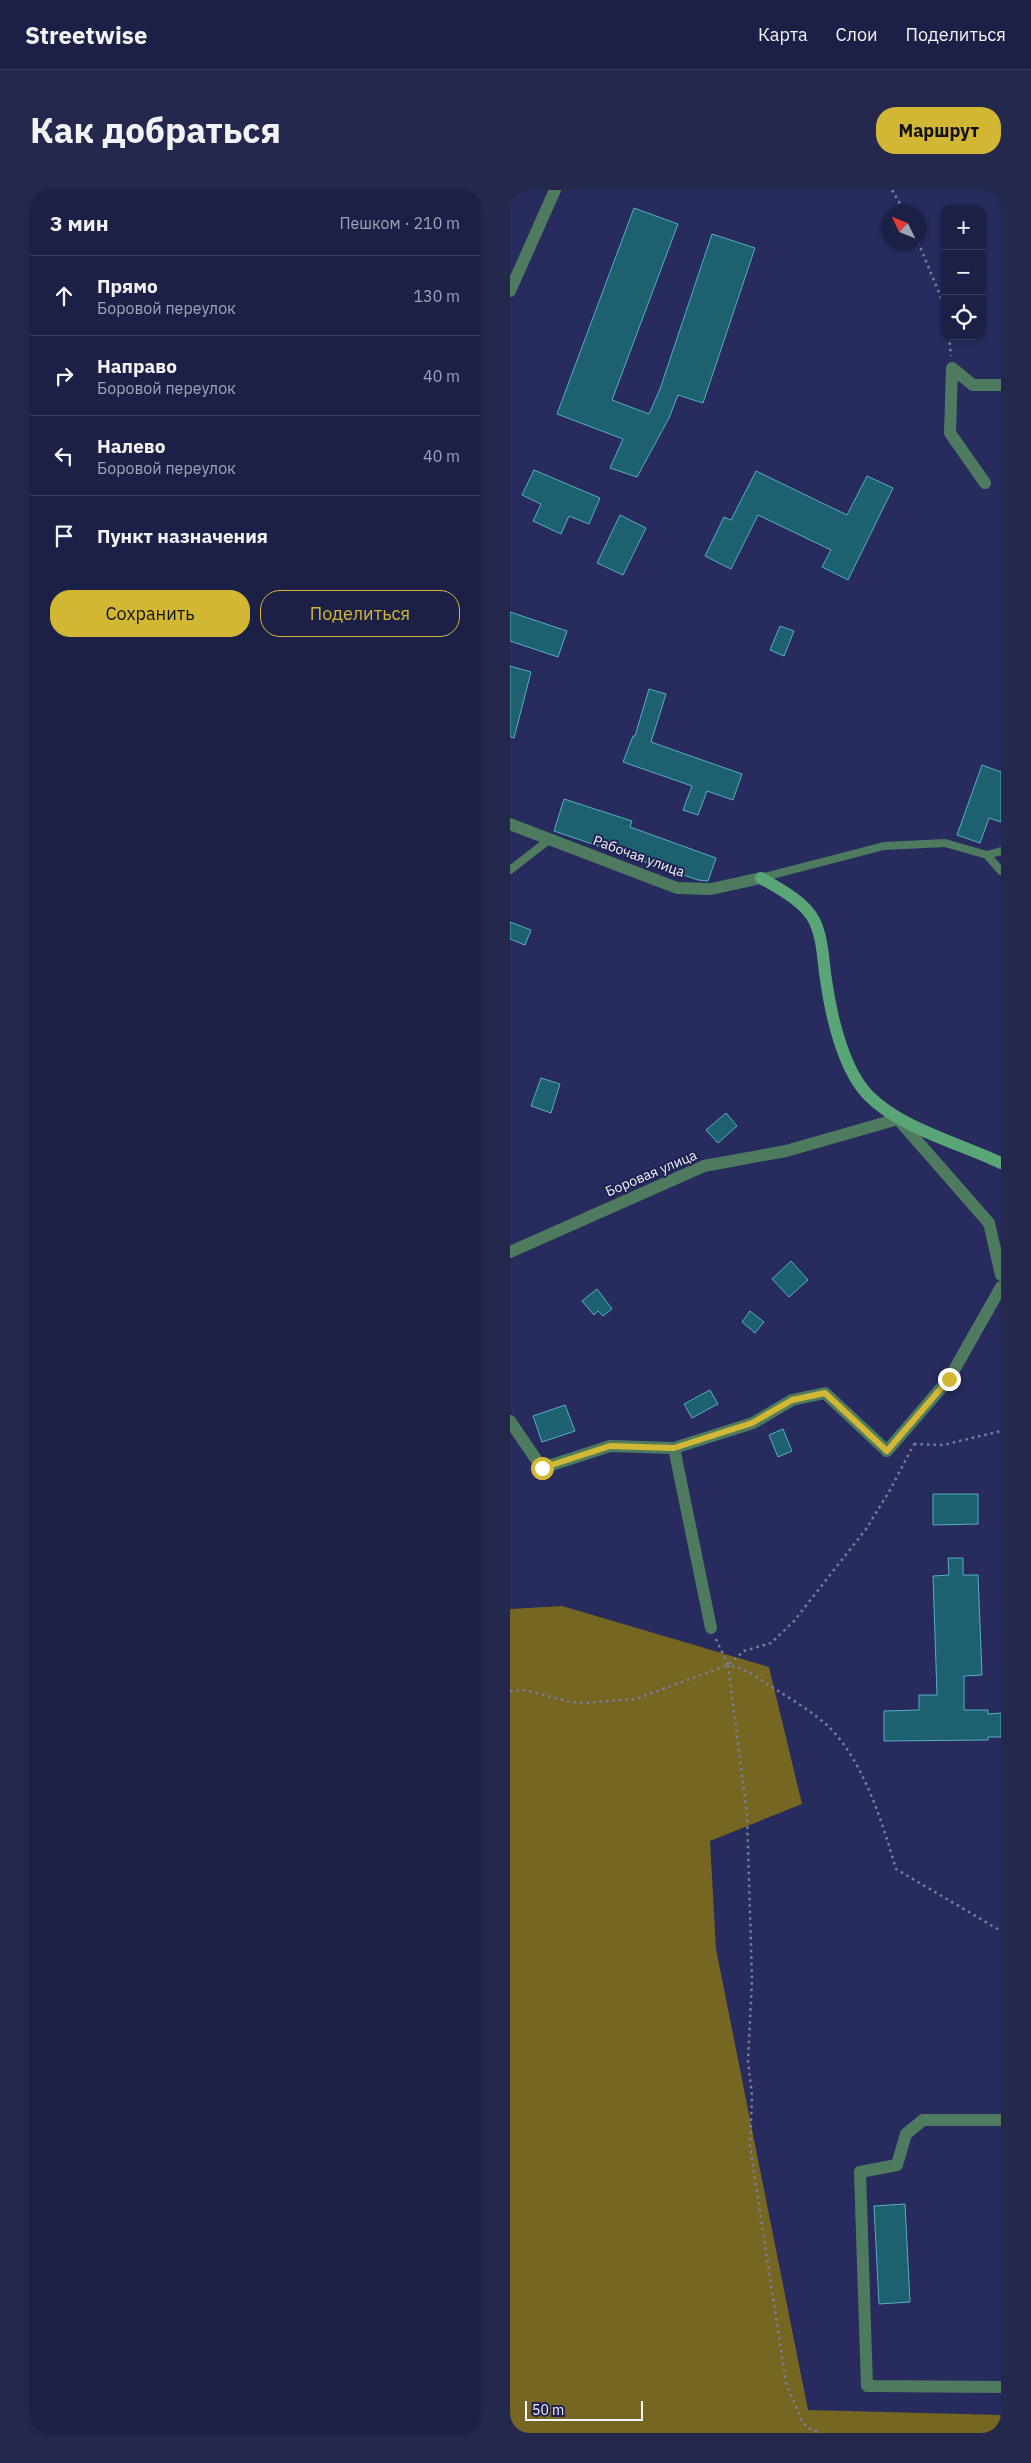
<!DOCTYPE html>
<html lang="ru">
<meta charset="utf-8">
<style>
body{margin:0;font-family:"IBM Plex Sans",sans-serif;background:#25284d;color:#f1f3f6}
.controls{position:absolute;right:15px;top:15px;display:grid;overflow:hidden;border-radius:10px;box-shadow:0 1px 4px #0004}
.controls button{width:45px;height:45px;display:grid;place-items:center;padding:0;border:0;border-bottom:1px solid #3b3e5f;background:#1d2046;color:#f1f3f6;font:25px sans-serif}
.compass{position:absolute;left:371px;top:15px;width:45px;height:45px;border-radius:50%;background:#1d2046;box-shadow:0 1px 4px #0004;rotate:313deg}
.scale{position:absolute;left:15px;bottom:12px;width:118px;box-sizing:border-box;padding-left:5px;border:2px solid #f3f4fb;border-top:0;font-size:14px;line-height:18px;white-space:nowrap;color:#f3f4fb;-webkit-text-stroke:4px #1e2151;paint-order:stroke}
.stop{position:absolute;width:15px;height:15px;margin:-11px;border:4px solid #d2b735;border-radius:50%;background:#fff}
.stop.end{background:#d2b735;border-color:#fff;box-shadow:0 1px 5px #0008}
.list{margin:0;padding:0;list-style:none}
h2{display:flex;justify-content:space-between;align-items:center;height:65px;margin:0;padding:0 20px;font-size:21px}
h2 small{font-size:16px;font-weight:400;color:#a0a3b3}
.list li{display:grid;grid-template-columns:32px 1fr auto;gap:15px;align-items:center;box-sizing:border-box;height:80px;padding:0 20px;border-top:1px solid #3b3e5f}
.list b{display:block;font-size:19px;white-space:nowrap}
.list p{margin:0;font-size:16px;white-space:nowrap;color:#a0a3b3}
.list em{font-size:16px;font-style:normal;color:#a0a3b3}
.actions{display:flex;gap:10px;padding:15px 20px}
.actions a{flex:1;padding:11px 0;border:1px solid #d2b735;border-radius:20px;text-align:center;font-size:18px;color:#d2b735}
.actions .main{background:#d2b735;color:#111}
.icon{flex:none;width:28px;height:28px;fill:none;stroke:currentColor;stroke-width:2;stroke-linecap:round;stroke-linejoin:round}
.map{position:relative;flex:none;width:491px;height:2243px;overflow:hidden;border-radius:20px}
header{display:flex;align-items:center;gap:30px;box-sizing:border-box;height:70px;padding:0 25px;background:#1d2046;border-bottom:1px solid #3b3e5f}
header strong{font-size:24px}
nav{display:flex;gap:28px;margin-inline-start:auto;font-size:18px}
.intro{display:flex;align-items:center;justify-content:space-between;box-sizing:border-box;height:120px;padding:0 30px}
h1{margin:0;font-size:35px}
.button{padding:12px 22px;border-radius:20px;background:#d2b735;color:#111;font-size:18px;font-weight:700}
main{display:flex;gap:30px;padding:0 30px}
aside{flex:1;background:#1d2046;border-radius:20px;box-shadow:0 1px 4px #0004}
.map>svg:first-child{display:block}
</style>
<header>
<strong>Streetwise</strong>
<nav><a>Карта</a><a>Слои</a><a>Поделиться</a></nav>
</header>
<div class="intro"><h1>Как добраться</h1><a class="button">Маршрут</a></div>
<main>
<aside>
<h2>3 мин<small>Пешком · 210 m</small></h2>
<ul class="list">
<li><svg class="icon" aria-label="ahead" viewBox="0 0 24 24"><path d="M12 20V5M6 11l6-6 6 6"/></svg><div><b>Прямо</b><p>Боровой переулок</p></div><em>130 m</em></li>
<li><svg class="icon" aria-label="right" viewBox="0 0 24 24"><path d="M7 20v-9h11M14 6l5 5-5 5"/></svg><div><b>Направо</b><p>Боровой переулок</p></div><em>40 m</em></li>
<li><svg class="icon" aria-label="left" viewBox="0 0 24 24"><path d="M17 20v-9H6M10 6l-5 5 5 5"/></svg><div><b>Налево</b><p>Боровой переулок</p></div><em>40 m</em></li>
<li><svg class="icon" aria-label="arrive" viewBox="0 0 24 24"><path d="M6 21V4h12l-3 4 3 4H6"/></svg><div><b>Пункт назначения</b></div></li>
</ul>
<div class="actions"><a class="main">Сохранить</a><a>Поделиться</a></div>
</aside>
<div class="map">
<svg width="491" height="2243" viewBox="0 0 491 2243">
<rect width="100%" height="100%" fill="#272b5d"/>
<path fill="#756621" d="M52 1416 259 1477 292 1614 200 1651 206 1759 298 2220 491 2225V2243H0V1419Z"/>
<g fill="#1d606f" stroke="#59adc2">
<path d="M124 18 168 34 102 210 139 224 150 199 202 44 245 58 193 213 168 205 159 228 127 287 100 278 113 249 47 224Z"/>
<path d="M24 280 90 308 79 334 59 326 51 344 23 331 31 314 12 305Z"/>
<path d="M246 281 337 325 357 286 383 298 338 390 312 377 321 360 248 325 221 379 195 366 214 327 221 330Z"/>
<path d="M110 325 136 338 113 385 87 373Z"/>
<path d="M0 422 57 441 48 467 0 451Z"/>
<path d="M270 436 284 441 274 466 260 460Z"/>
<path d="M0 476 21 482 4 548 0 547Z"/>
<path d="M139 499 156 504 141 552 232 584 223 610 197 601 188 625 173 620 182 596 113 572 123 546H125Z"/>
<path d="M472 575 491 582V632L479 628 470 653 447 645Z"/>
<path d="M54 609 122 631 120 637 206 668 198 691 188 690 44 641Z"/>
<path d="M0 732 21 740 15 755 0 749Z"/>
<path d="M31 888 50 894 41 923 21 916Z"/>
<path d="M216 923 227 936 208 953 196 940Z"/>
<path d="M281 1071 298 1090 279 1107 262 1089Z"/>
<path d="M87 1099 102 1119 93 1126 88 1121 84 1125 72 1111Z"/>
<path d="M240 1121 254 1132 245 1143 232 1132Z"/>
<path d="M200 1200 208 1214 182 1228 174 1214Z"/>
<path d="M55 1215 65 1241 32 1252 23 1226Z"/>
<path d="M273 1239 282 1261 268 1267 259 1245Z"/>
<path d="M423 1304H468V1334L423 1335Z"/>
<path d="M438 1368H453V1385H468L472 1485 454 1486V1520H478V1524L491 1523V1547H478V1550L374 1551V1521L409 1520V1505H427L423 1386 439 1385Z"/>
<path d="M395 2014 400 2112 369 2114 364 2016Z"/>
</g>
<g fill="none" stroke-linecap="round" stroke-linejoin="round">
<g stroke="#7b7d9e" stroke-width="2.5" stroke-dasharray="2.5 4" stroke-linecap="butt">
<path d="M382 0 395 22"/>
<path d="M408 52 435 117"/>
<path d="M439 146 441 166"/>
<path d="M404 1254 433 1255 491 1241"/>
<path d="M206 1449 218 1475C236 1478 250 1490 265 1499 283 1510 304 1523 319 1537 354 1572 372 1632 386 1679L491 1741"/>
<path d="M218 1475 237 1624 242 1790 238 1871 242 1906 240 1956 276 2193 292 2231 298 2238 311 2243"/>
<path d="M0 1501 16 1500 56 1511 72 1513 126 1509 218 1475 234 1461 261 1453 284 1431 356 1339 380 1300 404 1254"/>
</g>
<g stroke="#4e7b5f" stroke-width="8">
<path d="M477 665 491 661"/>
<path d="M0 680 40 649"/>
<path d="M251 688 374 656 435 653 477 665 491 681"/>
</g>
<g stroke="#4e7b5f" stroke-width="12">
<path d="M0 101 45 0"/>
<path d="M475 293 440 243 442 178 463 195H491"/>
<path d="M0 634 167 698 201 699 251 688"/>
<path d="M0 1062 194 976 276 961 388 929 479 1033 491 1085"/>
<path d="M0 1231 32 1278 100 1256 164 1258 243 1233 282 1210 315 1203 377 1261 439 1189 491 1097"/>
<path d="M164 1258 201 1438"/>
<path d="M491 1930H413L396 1944 387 1975 350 1982 357 2196 491 2197"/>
</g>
<path stroke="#59a578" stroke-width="12" d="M251 688C268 698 294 711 304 730 313 748 313 771 316 790 321 825 333 880 359 906 392 939 449 953 491 973"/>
</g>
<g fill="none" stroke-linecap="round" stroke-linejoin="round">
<path stroke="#d2b735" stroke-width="6" d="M32 1278 100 1256 164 1258 242 1233 282 1210 315 1203 377 1261 439 1189"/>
</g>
<g text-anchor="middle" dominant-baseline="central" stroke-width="4" stroke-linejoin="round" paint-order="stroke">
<g font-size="14" fill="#f3f4fb" stroke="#1e2151">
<text transform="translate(129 666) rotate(20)">Рабочая улица</text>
<text transform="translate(141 983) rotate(-23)">Боровая улица</text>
</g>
</g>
</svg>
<div class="controls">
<button>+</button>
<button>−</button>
<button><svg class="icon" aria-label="locate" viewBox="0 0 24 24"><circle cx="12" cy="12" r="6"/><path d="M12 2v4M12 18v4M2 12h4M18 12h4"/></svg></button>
</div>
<svg class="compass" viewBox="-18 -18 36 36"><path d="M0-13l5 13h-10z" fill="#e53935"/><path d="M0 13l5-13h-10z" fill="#a0a3b3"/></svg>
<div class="scale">50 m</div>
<div class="stop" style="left:32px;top:1278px"></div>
<div class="stop end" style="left:439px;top:1189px"></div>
</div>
</main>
